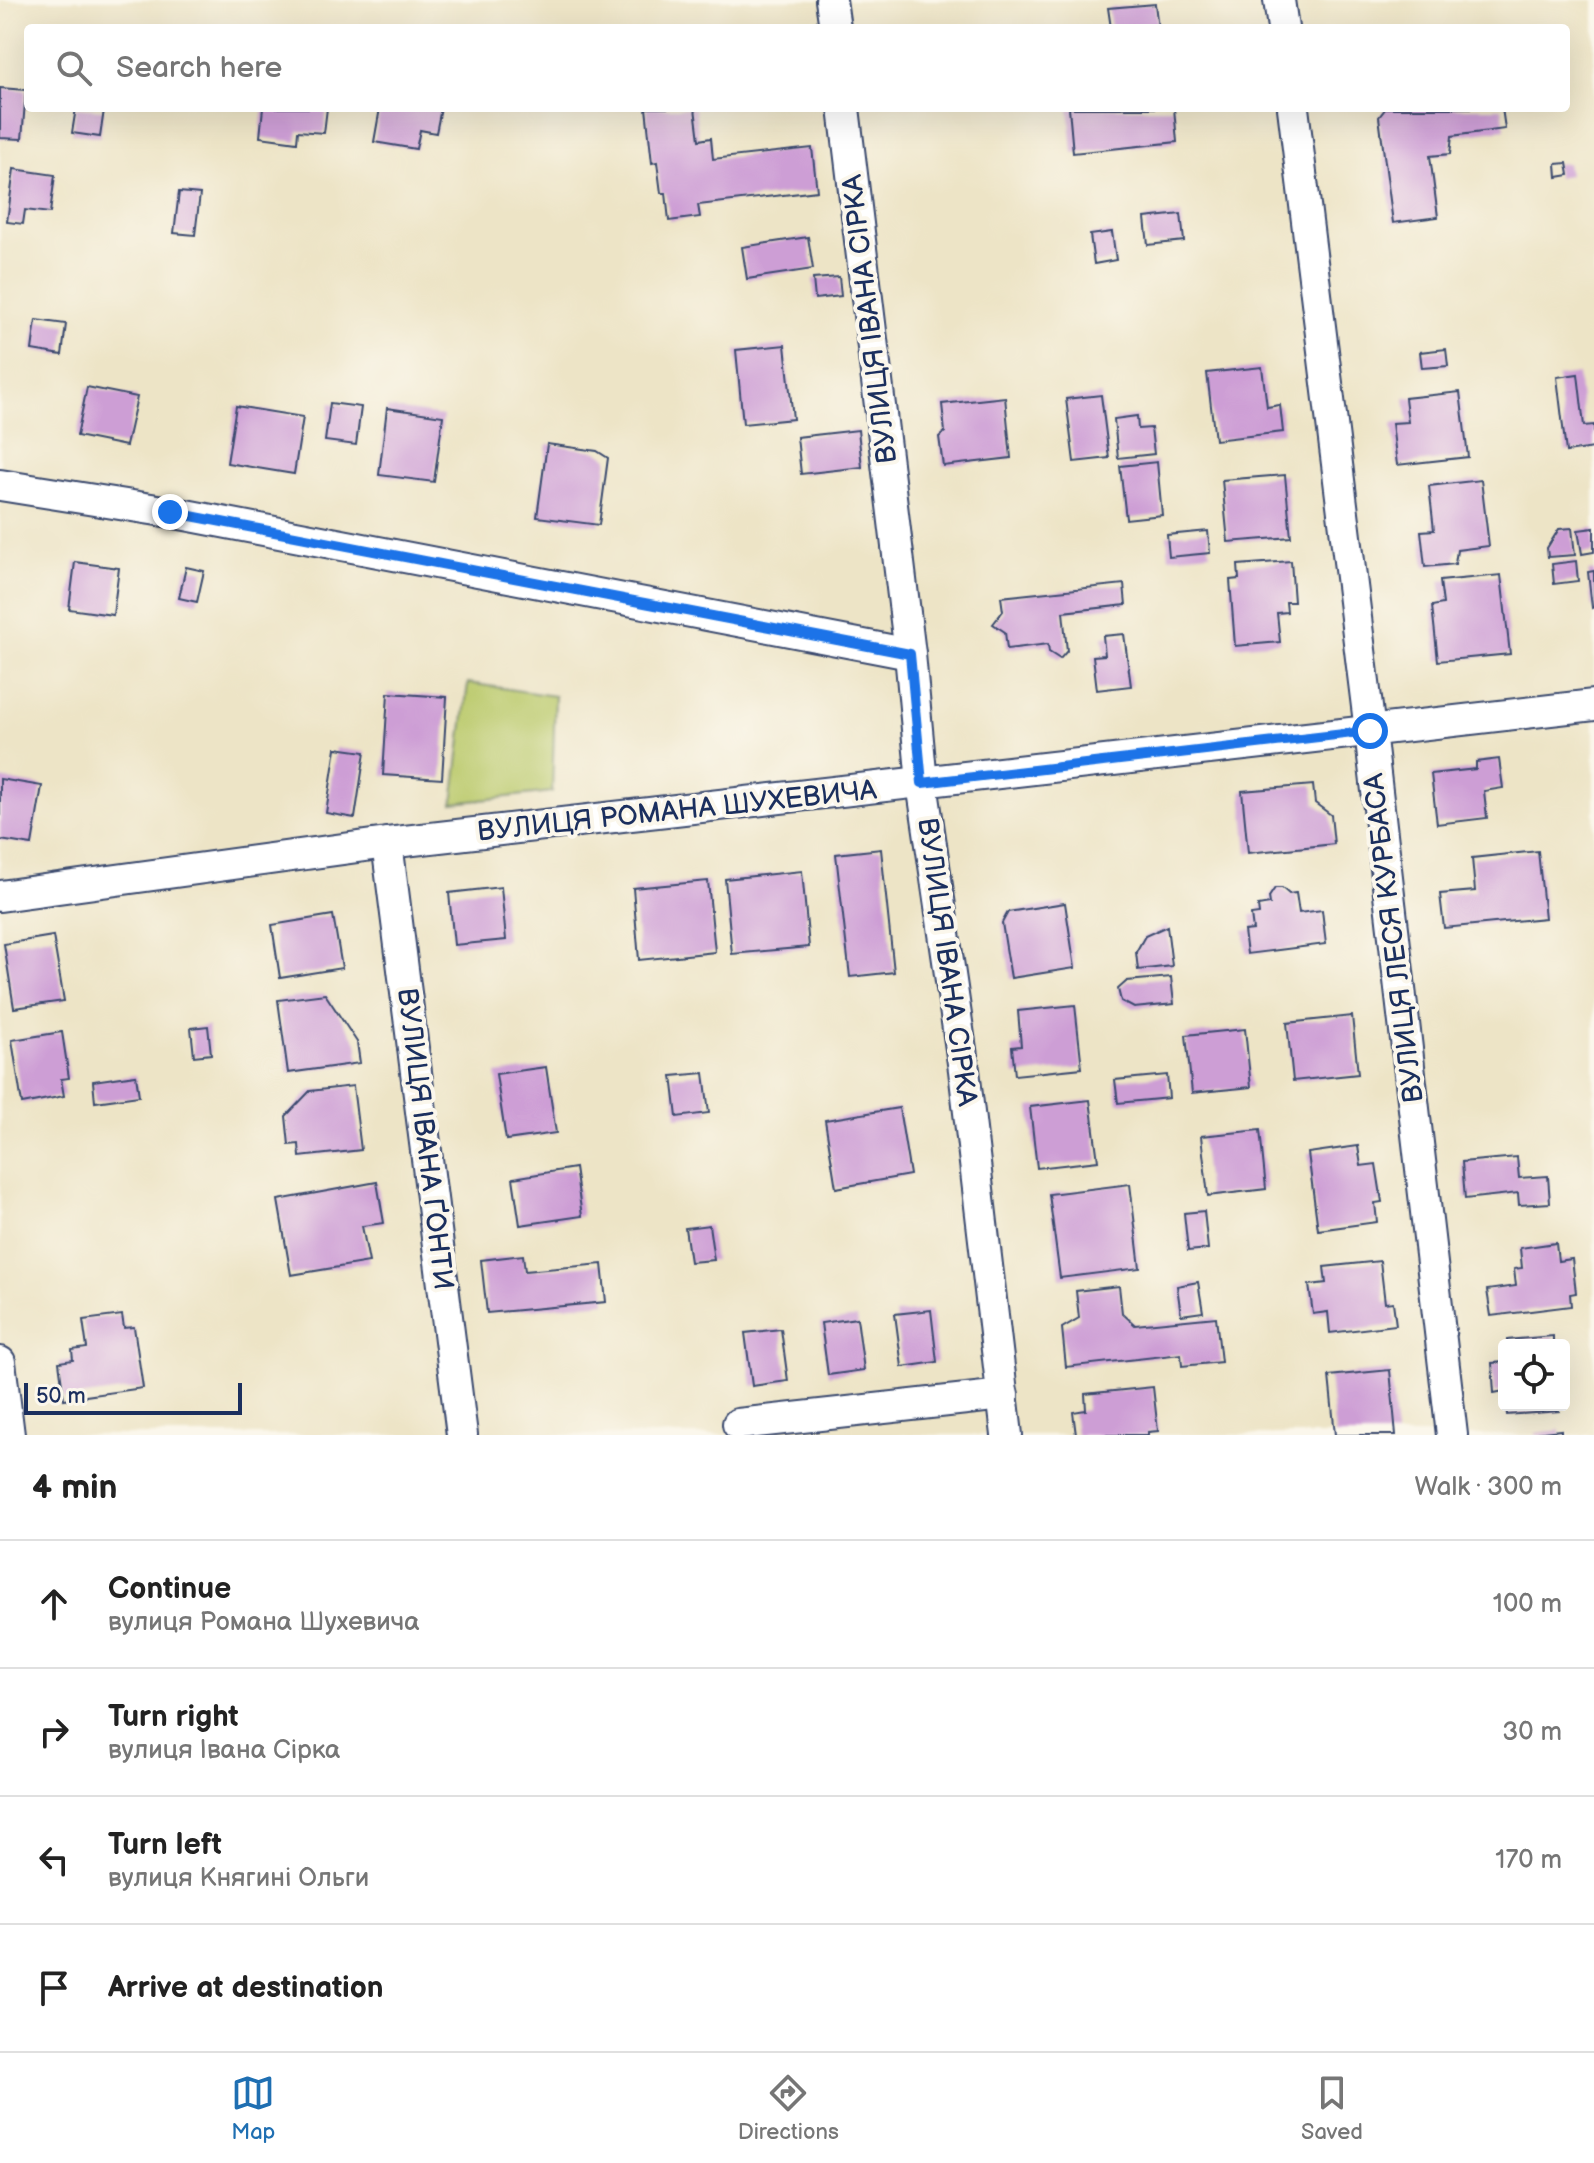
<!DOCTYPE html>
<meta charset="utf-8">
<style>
body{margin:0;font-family:"Balsamiq Sans",sans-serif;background:#f2f2f2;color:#222}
.controls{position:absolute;right:24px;bottom:24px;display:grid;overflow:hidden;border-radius:8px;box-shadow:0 8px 32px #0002}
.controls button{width:72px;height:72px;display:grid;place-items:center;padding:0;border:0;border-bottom:2px solid #e0e0e0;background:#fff;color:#222;font:40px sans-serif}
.scale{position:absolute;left:24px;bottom:20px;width:218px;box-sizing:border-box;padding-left:8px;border:4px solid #1b2f5e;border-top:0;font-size:22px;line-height:28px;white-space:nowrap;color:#1b2f5e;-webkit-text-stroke:6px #fbf7ec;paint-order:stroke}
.stop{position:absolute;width:24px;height:24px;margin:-18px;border:6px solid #1a73e8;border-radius:50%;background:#fff}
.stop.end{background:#1a73e8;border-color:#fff;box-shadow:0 2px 8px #0008}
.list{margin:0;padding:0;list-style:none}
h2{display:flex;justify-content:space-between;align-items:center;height:104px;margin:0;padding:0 32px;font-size:34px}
h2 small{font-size:26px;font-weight:400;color:#767676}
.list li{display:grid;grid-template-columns:52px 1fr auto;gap:24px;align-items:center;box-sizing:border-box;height:128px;padding:0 32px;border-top:2px solid #e0e0e0}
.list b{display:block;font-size:30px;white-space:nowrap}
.list p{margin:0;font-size:26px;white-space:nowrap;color:#767676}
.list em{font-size:26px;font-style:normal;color:#767676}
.icon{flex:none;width:44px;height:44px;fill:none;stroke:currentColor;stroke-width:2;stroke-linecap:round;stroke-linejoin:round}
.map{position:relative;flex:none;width:1594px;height:1435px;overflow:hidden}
.search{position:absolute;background:#fff;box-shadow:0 8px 32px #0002;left:24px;right:24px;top:24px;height:88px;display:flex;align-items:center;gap:20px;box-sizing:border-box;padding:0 28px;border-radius:8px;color:#767676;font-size:30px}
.sheet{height:616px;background:#fff}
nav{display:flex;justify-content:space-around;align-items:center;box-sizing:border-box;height:112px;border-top:2px solid #e0e0e0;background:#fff;font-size:22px;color:#767676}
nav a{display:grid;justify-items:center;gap:4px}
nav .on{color:#1f6fb2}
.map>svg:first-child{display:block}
</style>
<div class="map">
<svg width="1594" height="1435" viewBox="0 0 1594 1435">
<rect width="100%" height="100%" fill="#fbf7ec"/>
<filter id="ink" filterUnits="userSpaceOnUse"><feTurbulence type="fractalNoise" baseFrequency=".0125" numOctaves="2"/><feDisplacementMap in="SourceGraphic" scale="16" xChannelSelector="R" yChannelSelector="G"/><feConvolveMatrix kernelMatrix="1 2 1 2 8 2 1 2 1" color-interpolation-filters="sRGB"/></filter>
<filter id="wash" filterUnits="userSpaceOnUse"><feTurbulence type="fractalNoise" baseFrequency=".006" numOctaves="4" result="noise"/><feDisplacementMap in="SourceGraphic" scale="32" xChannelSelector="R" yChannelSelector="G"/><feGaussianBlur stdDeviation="1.8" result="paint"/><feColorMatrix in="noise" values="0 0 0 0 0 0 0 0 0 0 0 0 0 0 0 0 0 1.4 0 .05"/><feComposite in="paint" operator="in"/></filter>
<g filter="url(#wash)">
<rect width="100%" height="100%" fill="#ede4c6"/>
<path fill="#bbca6d" stroke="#6b7c66" stroke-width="2" d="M468 683 555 696 552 792 453 803Z"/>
<g id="blocks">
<g fill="#cd9ed5">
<path d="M1155 4 1158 28H1111L1108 8Z"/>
<path d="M0 88 26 90 22 139 0 138Z"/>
<path d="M76 108 104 110 100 137 72 133Z"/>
<path d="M263 108H327L324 133 298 131 297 142 260 137Z"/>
<path d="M380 108H441L436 133 420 130 416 149 374 142Z"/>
<path d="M646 108H695L699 140 711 138 713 159 812 148 817 191 698 205 700 217 669 221 666 193H661L657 162 652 163Z"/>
<path d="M1069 108H1174L1177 142 1073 153Z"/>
<path d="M1386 108H1502L1505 129 1452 136 1450 154 1430 156 1438 217 1393 223 1379 117Z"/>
<path d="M1567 163 1569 175 1557 177 1556 164Z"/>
<path d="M14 169 55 175 50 213 25 210 23 224 7 222Z"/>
<path d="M179 192 200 194 195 235 174 233Z"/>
<path d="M1181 214 1184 241 1148 245 1145 218Z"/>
<path d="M1112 232 1116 260 1094 264 1090 235Z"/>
<path d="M808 237 813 269 747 279 742 247Z"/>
<path d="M839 277 841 296 815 299 813 279Z"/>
<path d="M36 320 66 324 62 355 32 350Z"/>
<path d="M785 345 793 419 743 424 736 350Z"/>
<path d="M1446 349 1448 366 1422 368 1420 352Z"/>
<path d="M1262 367 1267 407 1280 405 1283 432 1215 440 1207 373Z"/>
<path d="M1578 374 1584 426 1594 425V448L1566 452 1557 377Z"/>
<path d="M87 387 137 397 126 446 77 436Z"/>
<path d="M1460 392 1468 457 1397 465 1392 423 1408 422 1405 398Z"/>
<path d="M1101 395 1109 458 1074 462 1066 399Z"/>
<path d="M1005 397 1011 458 943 466 939 437 945 432 942 404Z"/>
<path d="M330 403 361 407 356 445 325 441Z"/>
<path d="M236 406 303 417 294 474 227 463Z"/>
<path d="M387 408 443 416 434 482 379 475Z"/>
<path d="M1137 416 1138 429 1151 428 1154 454 1118 458 1114 419Z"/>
<path d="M858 430 862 467 801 474 797 437Z"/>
<path d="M547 444 597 451 608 458 599 525 537 517Z"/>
<path d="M1157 462 1162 515 1126 519 1120 466Z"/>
<path d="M1285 475 1291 537 1228 542 1222 480Z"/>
<path d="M1481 480 1489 546 1457 550 1455 564 1425 567 1421 531 1434 530 1429 486Z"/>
<path d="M1572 528 1575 555 1548 557 1547 548 1559 529Z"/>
<path d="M1594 528V552L1582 554 1578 530Z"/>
<path d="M1208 531 1210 553 1169 557 1167 535Z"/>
<path d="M1291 561 1294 602H1286L1287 612 1277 613 1280 642 1235 646 1230 580 1239 579 1238 565Z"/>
<path d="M1576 561 1578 581 1554 584 1552 564Z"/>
<path d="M75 562 119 568 113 615 69 609Z"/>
<path d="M186 567 204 571 197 602 179 598Z"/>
<path d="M1594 571V607L1592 608 1588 572Z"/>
<path d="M1501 575 1510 654 1438 661 1432 606 1443 604 1440 581Z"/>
<path d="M1124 584 1126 605 1063 612 1067 651 1060 659 1049 652 1048 644 1007 649 1005 632 993 624 1003 611 1001 597Z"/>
<path d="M1124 634 1131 686 1097 690 1093 656 1105 655 1103 636Z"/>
<path d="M388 693 447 697 442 779 383 775Z"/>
<path d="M336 748 365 752 355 818 326 813Z"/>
<path d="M1499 759 1503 788 1484 791 1487 818 1437 824 1431 774 1476 769V762Z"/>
<path d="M0 779 42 786 32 845 0 840Z"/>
<path d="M1313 785 1315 803 1331 815 1334 844 1248 853 1242 791Z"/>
<path d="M881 849 894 972 850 977 836 854Z"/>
<path d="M1538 851 1545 918 1444 928 1440 894 1475 891 1472 858Z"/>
<path d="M802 871 809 947 732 954 725 879Z"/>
<path d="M708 881 715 952 639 960 633 888Z"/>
<path d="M501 887 506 940 454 945 449 893Z"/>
<path d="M1275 888H1282L1289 894 1296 893 1299 913 1322 910 1326 944 1247 954 1244 931 1253 930 1251 915 1259 914 1258 906 1270 904 1269 897Z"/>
<path d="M1065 903 1075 968 1011 978 1002 923 1008 912Z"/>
<path d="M333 915 342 968 280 978 272 925Z"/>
<path d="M1167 926 1172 966 1138 970 1136 952 1145 936Z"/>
<path d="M53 936 64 1001 14 1008 4 944Z"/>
<path d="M1171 977 1174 1004 1134 1008 1121 1001 1118 989 1127 981Z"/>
<path d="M325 994 357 1042 360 1063 288 1073 278 1000Z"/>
<path d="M1075 1005 1082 1068 1015 1075 1012 1047 1021 1046 1018 1011Z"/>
<path d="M1352 1016 1358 1074 1293 1081 1287 1023Z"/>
<path d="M208 1026 211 1054 194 1056 191 1028Z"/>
<path d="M1245 1029 1251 1087 1192 1093 1186 1035Z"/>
<path d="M62 1032 69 1078 61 1079 64 1096 22 1104 12 1040Z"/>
<path d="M546 1067 556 1133 506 1140 496 1074Z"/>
<path d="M704 1073 709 1113 677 1117 672 1076Z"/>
<path d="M136 1075 139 1096 95 1102 93 1081Z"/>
<path d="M1167 1075 1169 1098 1118 1103 1115 1080Z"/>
<path d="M353 1086 361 1150 300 1157 299 1144 289 1145 286 1116 310 1091Z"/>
<path d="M1090 1100 1098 1161 1037 1168 1030 1107Z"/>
<path d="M899 1108 910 1175 836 1188 825 1120Z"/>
<path d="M1260 1130 1266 1189 1208 1196 1201 1136Z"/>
<path d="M1358 1146 1361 1166 1376 1164 1382 1202 1375 1203 1377 1222 1318 1230 1308 1153Z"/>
<path d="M1517 1157 1519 1178 1548 1176 1550 1203 1519 1205 1518 1193 1465 1199 1462 1162Z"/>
<path d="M575 1168 582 1216 520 1225 513 1178Z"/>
<path d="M377 1182 384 1223 362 1226 369 1262 291 1275 278 1200Z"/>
<path d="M1130 1184 1140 1268 1060 1278 1049 1194Z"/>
<path d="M1204 1211 1208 1249 1188 1251 1184 1213Z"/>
<path d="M709 1225 714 1260 690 1262 685 1228Z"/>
<path d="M1556 1243 1558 1261 1572 1259 1576 1293 1570 1294 1571 1306 1491 1316 1487 1290 1516 1286 1514 1269 1522 1268 1520 1248Z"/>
<path d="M523 1255 525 1271 602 1264 606 1302 487 1313 481 1260Z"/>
<path d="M1380 1261 1385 1303 1393 1302 1396 1325 1330 1333 1328 1312 1313 1314 1309 1285 1326 1283 1324 1267Z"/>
<path d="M1198 1282 1203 1312 1181 1315 1177 1286Z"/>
<path d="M1119 1286 1122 1313 1135 1325 1216 1317 1221 1362 1182 1366 1181 1354 1066 1367 1062 1328 1079 1318 1076 1291Z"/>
<path d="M931 1310 937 1362 902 1367 895 1314Z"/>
<path d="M122 1315 124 1328 134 1327 143 1388 64 1399 59 1362 73 1360 72 1350 87 1348 83 1320Z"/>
<path d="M857 1318 864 1370 828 1375 821 1323Z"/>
<path d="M781 1329 788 1381 752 1386 745 1333Z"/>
<path d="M1553 1336V1345H1507V1340Z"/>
<path d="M1504 1362V1391L1494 1393 1492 1363Z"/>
<path d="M1390 1370 1396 1435H1335L1329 1376Z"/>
<path d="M1153 1387 1158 1431 1148 1432V1435H1076L1073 1412 1086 1410 1085 1394Z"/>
<path d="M1506 1405H1558L1559 1411 1507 1415Z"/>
<path d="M1561 1430V1435H1536V1433Z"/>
</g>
</g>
</g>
<g filter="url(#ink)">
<use href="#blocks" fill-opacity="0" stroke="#3a4a6e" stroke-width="2"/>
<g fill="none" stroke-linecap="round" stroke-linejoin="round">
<g stroke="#3a4a6e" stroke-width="34">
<g id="minor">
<path d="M831 0 835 28"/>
<path d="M1279 0 1283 28"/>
<path d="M844 108 910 654 922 783 964 1070 1007 1435"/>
<path d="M1293 108 1370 731 1452 1435"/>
<path d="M0 485 170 512 910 654"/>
<path d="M387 843 462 1435"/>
<path d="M0 896 387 843 1594 705"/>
<path d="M0 1362 9 1435"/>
<path d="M738 1424 1003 1395"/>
</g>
</g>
<use href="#minor" stroke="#fff" stroke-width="30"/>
</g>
</g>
<g fill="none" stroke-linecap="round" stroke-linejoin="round" filter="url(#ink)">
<path stroke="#1a73e8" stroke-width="10" d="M170 512 910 654 922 783 1370 731"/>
</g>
<g text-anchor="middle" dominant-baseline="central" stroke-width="8" stroke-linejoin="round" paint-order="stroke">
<g font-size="28" fill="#1b2f5e" stroke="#fbf7ec">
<text transform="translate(870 319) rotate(-97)">ВУЛИЦЯ ІВАНА СІРКА</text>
<text transform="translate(677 811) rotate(-6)">ВУЛИЦЯ РОМАНА ШУХЕВИЧА</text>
<text transform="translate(1394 938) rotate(-97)">ВУЛИЦЯ ЛЕСЯ КУРБАСА</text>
<text transform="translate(947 962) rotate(82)">ВУЛИЦЯ ІВАНА СІРКА</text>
<text transform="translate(425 1139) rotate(83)">ВУЛИЦЯ ІВАНА ҐОНТИ</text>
</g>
</g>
</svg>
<div class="controls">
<button><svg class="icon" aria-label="locate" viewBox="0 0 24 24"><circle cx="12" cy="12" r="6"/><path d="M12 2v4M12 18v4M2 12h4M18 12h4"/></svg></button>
</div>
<div class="scale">50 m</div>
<div class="stop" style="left:1370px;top:731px"></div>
<div class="stop end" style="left:170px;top:512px"></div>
<div class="search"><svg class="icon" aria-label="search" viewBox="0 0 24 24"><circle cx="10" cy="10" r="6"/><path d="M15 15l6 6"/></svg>Search here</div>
</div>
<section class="sheet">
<h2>4 min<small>Walk · 300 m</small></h2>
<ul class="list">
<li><svg class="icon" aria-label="ahead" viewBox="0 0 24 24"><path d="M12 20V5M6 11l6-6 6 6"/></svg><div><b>Continue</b><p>вулиця Романа Шухевича</p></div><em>100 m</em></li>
<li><svg class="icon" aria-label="right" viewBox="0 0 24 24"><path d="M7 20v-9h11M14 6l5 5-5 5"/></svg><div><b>Turn right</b><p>вулиця Івана Сірка</p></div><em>30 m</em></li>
<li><svg class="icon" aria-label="left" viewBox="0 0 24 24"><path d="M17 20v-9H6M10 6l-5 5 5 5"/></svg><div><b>Turn left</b><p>вулиця Княгині Ольги</p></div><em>170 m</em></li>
<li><svg class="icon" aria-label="arrive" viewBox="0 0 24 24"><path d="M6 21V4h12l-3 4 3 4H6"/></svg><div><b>Arrive at destination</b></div></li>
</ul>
</section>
<nav>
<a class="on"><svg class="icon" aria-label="map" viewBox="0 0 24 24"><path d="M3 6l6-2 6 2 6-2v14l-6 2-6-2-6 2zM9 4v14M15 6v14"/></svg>Map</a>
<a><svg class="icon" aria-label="directions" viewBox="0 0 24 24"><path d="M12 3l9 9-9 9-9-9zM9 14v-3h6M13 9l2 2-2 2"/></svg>Directions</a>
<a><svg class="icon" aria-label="saved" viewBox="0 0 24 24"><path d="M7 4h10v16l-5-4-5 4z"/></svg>Saved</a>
</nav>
